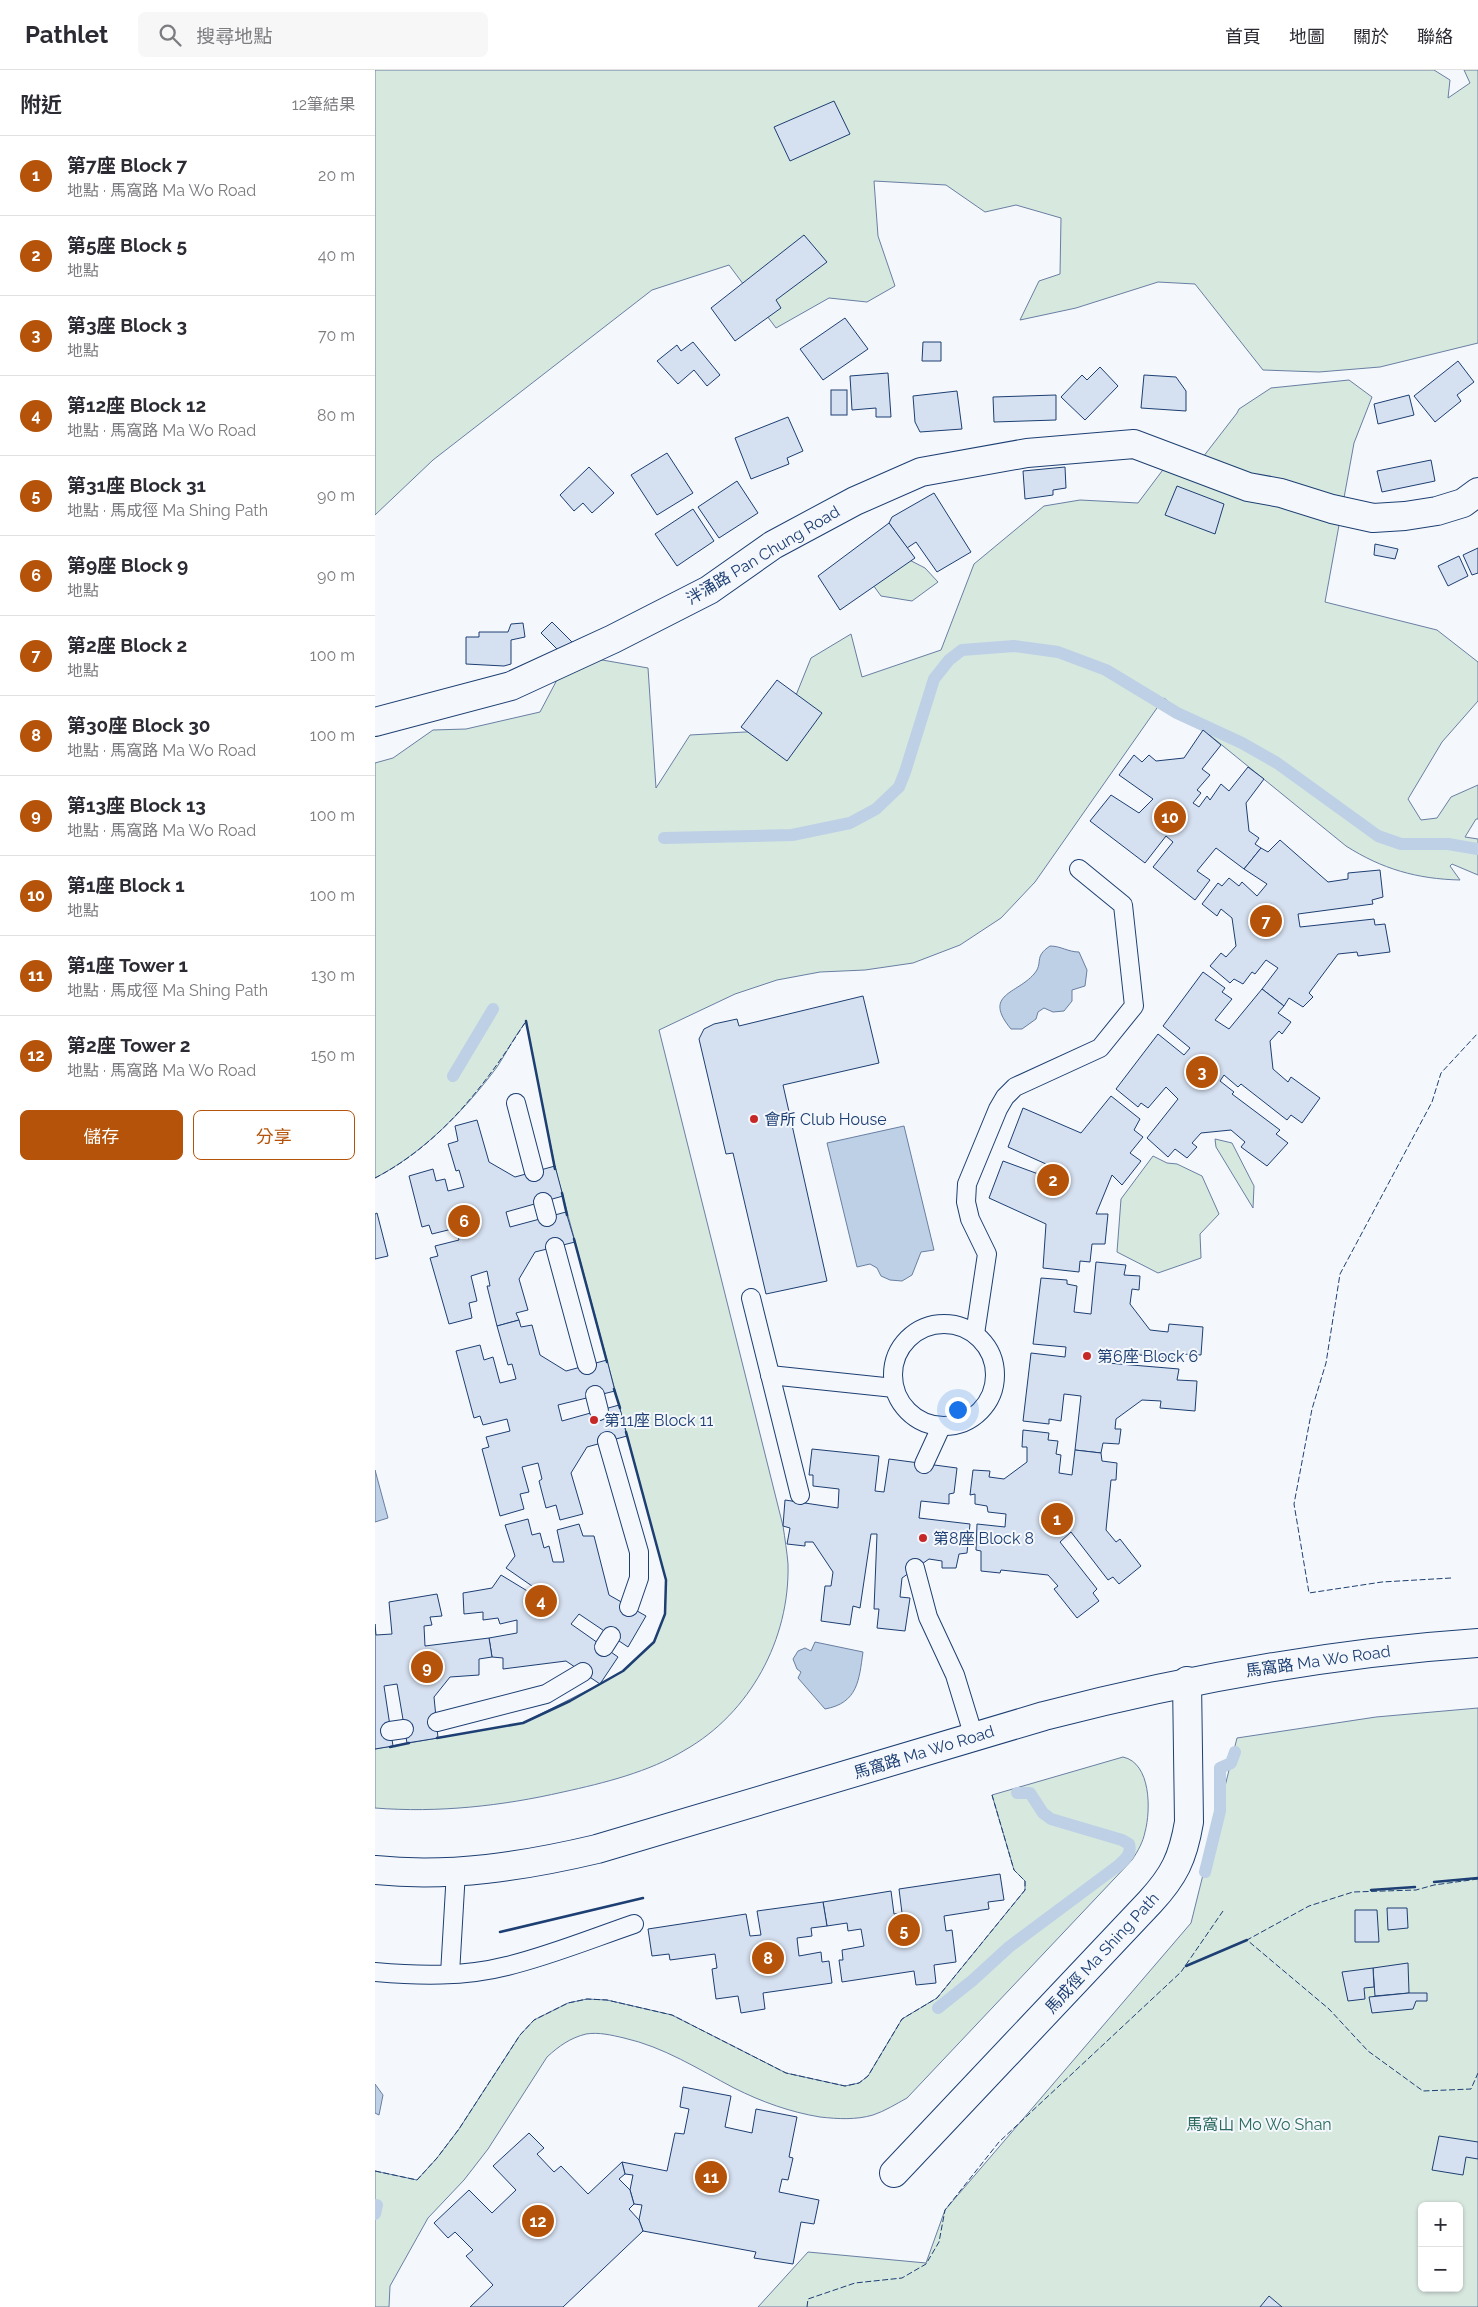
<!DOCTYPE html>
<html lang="zh-TW">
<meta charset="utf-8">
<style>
body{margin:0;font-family:Raleway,"Noto Sans TC",sans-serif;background:#f7f7f7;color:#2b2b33}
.controls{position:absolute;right:15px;bottom:15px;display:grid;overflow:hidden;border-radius:8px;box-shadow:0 1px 4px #0004}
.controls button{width:45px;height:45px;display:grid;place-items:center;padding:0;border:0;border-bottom:1px solid #e1e1e2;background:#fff;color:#2b2b33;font:25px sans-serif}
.you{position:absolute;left:582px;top:1339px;width:18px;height:18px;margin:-12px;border:4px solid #fff;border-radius:50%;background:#1a73e8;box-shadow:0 0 0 8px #1a73e833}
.badge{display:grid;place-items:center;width:32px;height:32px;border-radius:50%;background:#b45309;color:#fff;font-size:16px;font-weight:700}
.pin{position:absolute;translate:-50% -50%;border:2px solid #fff;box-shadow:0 1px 5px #0006}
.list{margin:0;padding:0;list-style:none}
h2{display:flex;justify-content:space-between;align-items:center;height:65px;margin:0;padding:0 20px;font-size:21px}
h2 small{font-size:16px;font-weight:400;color:#7c7c81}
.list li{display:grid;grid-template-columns:32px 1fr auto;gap:15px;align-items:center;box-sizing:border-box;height:80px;padding:0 20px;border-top:1px solid #e1e1e2}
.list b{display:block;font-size:19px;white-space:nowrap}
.list p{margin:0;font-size:16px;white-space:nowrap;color:#7c7c81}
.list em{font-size:16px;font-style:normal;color:#7c7c81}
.actions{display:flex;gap:10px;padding:15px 20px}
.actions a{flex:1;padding:11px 0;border:1px solid #b45309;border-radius:8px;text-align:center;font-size:18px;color:#b45309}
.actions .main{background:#b45309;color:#fff}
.icon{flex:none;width:28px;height:28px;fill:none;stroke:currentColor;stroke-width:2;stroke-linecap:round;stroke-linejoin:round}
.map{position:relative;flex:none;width:1103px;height:2237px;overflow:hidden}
header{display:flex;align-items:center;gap:30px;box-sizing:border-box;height:70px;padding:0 25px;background:#fff;border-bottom:1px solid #e1e1e2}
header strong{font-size:24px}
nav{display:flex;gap:28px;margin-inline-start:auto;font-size:18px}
.search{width:350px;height:45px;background:#f7f7f7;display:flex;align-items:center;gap:12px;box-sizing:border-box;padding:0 18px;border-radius:8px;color:#7c7c81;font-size:19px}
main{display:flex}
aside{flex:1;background:#fff}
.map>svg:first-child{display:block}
</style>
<header>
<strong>Pathlet</strong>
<div class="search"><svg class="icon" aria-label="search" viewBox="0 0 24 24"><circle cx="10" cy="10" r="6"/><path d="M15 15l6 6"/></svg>搜尋地點</div>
<nav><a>首頁</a><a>地圖</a><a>關於</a><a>聯絡</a></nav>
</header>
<main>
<aside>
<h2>附近<small>12筆結果</small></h2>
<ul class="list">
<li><span class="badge">1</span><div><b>第7座 Block 7</b><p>地點 · 馬窩路 Ma Wo Road</p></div><em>20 m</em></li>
<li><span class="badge">2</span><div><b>第5座 Block 5</b><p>地點</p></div><em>40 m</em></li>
<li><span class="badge">3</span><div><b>第3座 Block 3</b><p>地點</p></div><em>70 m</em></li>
<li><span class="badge">4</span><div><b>第12座 Block 12</b><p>地點 · 馬窩路 Ma Wo Road</p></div><em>80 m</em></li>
<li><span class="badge">5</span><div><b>第31座 Block 31</b><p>地點 · 馬成徑 Ma Shing Path</p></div><em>90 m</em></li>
<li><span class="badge">6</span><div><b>第9座 Block 9</b><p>地點</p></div><em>90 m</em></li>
<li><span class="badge">7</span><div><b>第2座 Block 2</b><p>地點</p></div><em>100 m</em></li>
<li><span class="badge">8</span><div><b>第30座 Block 30</b><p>地點 · 馬窩路 Ma Wo Road</p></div><em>100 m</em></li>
<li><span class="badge">9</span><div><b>第13座 Block 13</b><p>地點 · 馬窩路 Ma Wo Road</p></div><em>100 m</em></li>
<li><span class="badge">10</span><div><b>第1座 Block 1</b><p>地點</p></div><em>100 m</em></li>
<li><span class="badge">11</span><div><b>第1座 Tower 1</b><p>地點 · 馬成徑 Ma Shing Path</p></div><em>130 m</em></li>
<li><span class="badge">12</span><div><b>第2座 Tower 2</b><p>地點 · 馬窩路 Ma Wo Road</p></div><em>150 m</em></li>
</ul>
<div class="actions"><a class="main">儲存</a><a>分享</a></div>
</aside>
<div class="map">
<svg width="1103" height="2237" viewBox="0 0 1103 2237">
<rect width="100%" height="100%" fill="#f4f7fb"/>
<g fill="#d7e8df" stroke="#687fa3" fill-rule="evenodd">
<path d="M0 0H1059L1075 10 1073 28 1095 13 1089 0H1103V273L1005 297 944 302 888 300 820 214 783 212 701 238 645 250 664 211 685 204 686 148 641 135 610 142 571 115 499 111 503 166 520 216 492 232 454 228 401 258 354 195 277 220 58 390 0 445Z"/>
<path d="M974 310 997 327 979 373 950 532 1062 560 1103 592V631L1067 672 1033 729 1046 750 1062 748 1076 727 1103 715V749H1101L1090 767 1103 769V805L1077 794 1075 796 1085 810C1042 809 1007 799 971 776L789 628 660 812 626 848 585 875 538 893 490 900 445 902 402 910 360 924 284 960 408 1456C410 1469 412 1482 413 1494 415 1569 375 1643 310 1680 274 1702 229 1713 188 1722 127 1736 63 1743 0 1738V1679L148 1653 225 1614 248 1601 279 1572 290 1544 291 1510 180 1097 151 952C140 965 132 982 122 997 90 1040 48 1083 0 1108V693L18 688 58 660 91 659 165 642 184 606 216 588 273 598 281 718 315 665 407 660 436 588 476 564 487 607 566 580 599 494 669 436 705 430 763 433 793 393 828 387 862 343 864 339 896 318Z"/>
<path d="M517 481 550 498 563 512 537 531 506 526 493 508Z"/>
<path d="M840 1069 857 1073 879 1116 878 1138 841 1077Z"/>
<path d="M778 1086 792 1093 802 1094 827 1106 844 1144 825 1164 826 1188 783 1203 742 1182 746 1129Z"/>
<path d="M1103 1638V2237H383L433 2182 551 2193 570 2140 816 1853 862 1668 1001 1647ZM1047 2136H1084V2218H1047Z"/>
<path d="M748 1687C776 1693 776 1740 770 1762 768 1772 763 1781 757 1790L532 2028C521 2034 510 2041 498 2045 481 2050 463 2049 445 2047 415 2042 387 2032 359 2018 323 1999 289 1977 249 1968 236 1965 224 1962 211 1964 195 1968 184 1976 172 1987L113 2079 89 2110 53 2148 15 2216 14 2237H0V2101L42 2110 62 2088 84 2059 145 1965 159 1950 193 1933 212 1929 232 1930 297 1945 411 2003 470 2016 484 2013 493 2006 527 1949 562 1928 650 1820V1811L639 1800 617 1725Z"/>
</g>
<g fill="#bed0e5" stroke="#687fa3">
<path d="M675 876C686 876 693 882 704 882L712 900 710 916 697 920V931L689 941 678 942 669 938 663 942 661 949 647 959H636C607 924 642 924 659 904 669 893 658 887 675 876Z"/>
<path d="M529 1056 559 1180 546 1182 537 1205 527 1211 515 1210 506 1206 502 1198 495 1194 482 1197 452 1073Z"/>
<path d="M0 1400 13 1448 0 1452Z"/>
<path d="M440 1572 488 1582C484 1610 483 1633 450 1639L423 1608 426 1602 422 1599 418 1589 423 1581 430 1578 436 1581Z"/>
<path d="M0 2014 8 2025 4 2045 0 2043Z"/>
</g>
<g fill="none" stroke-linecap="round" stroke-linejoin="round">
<g stroke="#bed0e5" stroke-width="12">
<path d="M289 768 417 765 475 753 501 739 524 717 530 702 559 609 574 590 587 580 639 576 683 582 731 600 802 643 867 673 902 693 1003 766 1026 774H1073L1103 779"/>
<path d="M78 1006 118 939"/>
<path d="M830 1802 845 1741V1698L856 1693 860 1682"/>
<path d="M563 1938 598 1910 634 1877 744 1795C750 1789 757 1784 754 1774L747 1770 676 1749 668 1743 655 1723H642"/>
<path d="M0 2144 2 2135"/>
</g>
</g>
<g fill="#d5e0f0" stroke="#1d3f73">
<path d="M459 31 475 64 415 91 399 57Z"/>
<path d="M429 165 452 192 401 230 406 238 360 271 336 238Z"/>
<path d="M470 248 493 279 448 310 425 279Z"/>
<path d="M318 272 345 305 332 316 319 300 303 314 282 291 302 275 306 281Z"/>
<path d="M548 272H566V291H547Z"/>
<path d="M1083 291 1099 312 1082 325 1086 331 1060 352 1039 326Z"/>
<path d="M725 297 743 316 710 350 686 327 707 305 712 310Z"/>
<path d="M513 303 516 347H501V338L477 340 475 306Z"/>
<path d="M769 305 801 307 811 321V341L766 338Z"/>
<rect x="456" y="320" width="16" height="25"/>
<path d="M582 321 587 359 545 362 540 352 538 326Z"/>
<path d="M681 325V350L619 352 618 327Z"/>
<path d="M1034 325 1039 345 1003 354 999 334Z"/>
<path d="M413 347 428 381 412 388 414 394 376 409 360 368Z"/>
<path d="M292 383 318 423 282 445 256 405Z"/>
<path d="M1056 390 1060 411 1007 422 1002 401Z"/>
<path d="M214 397 239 423 217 443 208 433 199 441 185 425Z"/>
<path d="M690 397 691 418 678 420V425L650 429 648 401Z"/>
<path d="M362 411 383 443 344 468 323 437Z"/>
<path d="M802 416 849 434 840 464 790 445Z"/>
<path d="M559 423 596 482 562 502 541 472 532 478 514 453 517 447Z"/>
<path d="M318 439 339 471 302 496 280 464Z"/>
<path d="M514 453 540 488 465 540 443 506Z"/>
<path d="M1000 474 1023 479 1020 489 999 485Z"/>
<path d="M1103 478V503L1097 505 1088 485Z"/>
<path d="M1084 486 1093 506 1073 516 1063 496Z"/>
<path d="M177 552 197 572 186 583 166 563Z"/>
<path d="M148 553 150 567 136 570V594L129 596 91 594V567H104V562H133L136 554Z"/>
<path d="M402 610 447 643 412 691 366 657Z"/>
<path d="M828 660 846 675 827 699 835 705 822 720 826 723 818 733 824 737 832 726 835 730 846 714 854 721 873 697 889 709 871 733 874 761 884 768 880 774 886 778 869 799 841 778 822 801 835 810 820 830 778 797 798 772 791 766 770 793 715 751 736 725 764 743 778 729 744 705 759 685 767 692 774 685 781 691 809 688Z"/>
<path d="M905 770 953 812 973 809V803L1005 800 1008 827 997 830 998 834 923 844 925 857 999 849 1000 855 1010 854 1015 882 983 886 982 882 963 884 934 923 938 927 928 937 914 928 909 936 887 919 903 898 891 890 880 904 877 902 868 914 859 909 855 913 835 896 846 883 851 887 861 876 857 848 846 839 842 846 827 834 843 813 847 816 854 808 864 816 867 812 882 826 892 814 869 799 886 778 893 782Z"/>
<path d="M828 902 850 918 847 922 857 929 840 950 854 959 887 919 909 936 903 943 916 952 907 964 904 961 895 971 898 999 913 1012 916 1007 945 1028 927 1053 916 1045 912 1050 866 1014 863 1017 849 1005 845 1011 859 1022 857 1024 905 1060 901 1064 913 1073 892 1096 866 1077 870 1072 856 1060 826 1063 817 1073 822 1077 812 1088 800 1079 793 1087 772 1068 803 1029 791 1017 773 1038 766 1033 763 1037 741 1019 783 964 809 985 815 978 788 956Z"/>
<path d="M488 926 504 993 408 1015 452 1211 391 1224 358 1083 351 1084 324 969 329 959 339 954 362 949 364 956Z"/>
<path d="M736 1026 765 1049 759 1060 768 1067 755 1083 766 1091 747 1115 737 1105 721 1144H733L730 1174H717L715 1192 705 1191 704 1202 668 1198 671 1154 614 1128 628 1091 666 1105 671 1094 633 1077 648 1038 706 1063Z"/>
<path d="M102 1050 114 1092 140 1107 180 1096 188 1126 131 1142 135 1157 191 1142 200 1172 160 1182 144 1209 153 1240 141 1243 144 1250 122 1256 112 1216H115L112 1201 96 1206 102 1231 94 1233 97 1248 74 1254 55 1188 63 1186 60 1176 84 1170 81 1158 57 1164 54 1155 47 1157 34 1106 58 1099 61 1111 70 1109 73 1121 89 1117 84 1100 81 1101 73 1074 83 1071 80 1056Z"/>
<path d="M2 1143 13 1186 0 1189V1144Z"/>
<path d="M721 1192 751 1195 749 1205 765 1206 764 1220 757 1219 755 1234 775 1260 793 1262 794 1254 828 1257 826 1285 807 1284 806 1289 734 1282 733 1293 804 1299 802 1310 822 1311 820 1341 785 1338 786 1331 767 1330 741 1349 740 1359H746L744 1374 728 1373 726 1383 700 1380 706 1326 689 1324 686 1351 674 1349V1354L648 1351 656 1283 690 1287 691 1277 658 1274 666 1208 692 1210V1214L702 1216 699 1242 716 1244Z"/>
<path d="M144 1250 146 1257 157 1255 165 1285 191 1301 232 1290 240 1321 183 1335 187 1351 244 1335 252 1366 212 1377 196 1403 208 1444 185 1450 181 1435 171 1438 164 1411 167 1409 163 1393 147 1397 154 1422 145 1424 149 1439 125 1446 107 1379 114 1377 111 1367 135 1361 132 1349 108 1355 105 1346 99 1348 81 1281 105 1275 109 1290 118 1287 125 1313 141 1309 137 1294 133 1295 122 1256Z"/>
<path d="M648 1360 674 1363 673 1370 683 1371 681 1384 686 1385 684 1403 697 1405 700 1380 726 1383 727 1391 742 1393 741 1410H736L731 1460 741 1472 745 1469 766 1496 744 1514 738 1507 733 1510 696 1462 685 1472 722 1519 718 1523 724 1531 702 1548 679 1519 683 1516 673 1505 626 1500 625 1503 606 1501V1481L601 1480 602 1454 630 1457 631 1444 613 1442 612 1436 600 1434V1424L595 1425 598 1400 615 1401 614 1407 629 1409 652 1392V1377H647Z"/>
<path d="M437 1379 504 1386 500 1421 509 1422 514 1389 582 1398 579 1423 574 1424V1434L546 1431 544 1448 595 1454 592 1483 584 1484 581 1498H567V1491L554 1489 527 1508 525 1527 535 1528 530 1561 502 1558 504 1539H499L502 1464H496L485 1538 478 1536 475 1555 446 1551 450 1516H456L458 1502 438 1472H430V1476L412 1474 415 1458 408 1456 410 1430 463 1438 464 1419 438 1416V1405H434Z"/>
<path d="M153 1449 157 1465 165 1463 169 1478 174 1476 178 1492H189L182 1460 204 1454 208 1466H219L234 1525 271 1546 253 1577 204 1544 196 1554 243 1587 225 1614 191 1591 128 1599V1588L117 1587 114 1568 142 1563V1550L125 1554 123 1548 108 1550V1542L89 1544 88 1523 117 1518 126 1505 154 1522 157 1516 131 1498 140 1486 130 1455Z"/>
<path d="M62 1524 67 1546 55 1547 57 1555 49 1556 50 1576 114 1568 117 1587 104 1589V1605L75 1607 59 1627 63 1668 32 1673 22 1614 9 1616 18 1676 0 1679V1554L1 1565 17 1564 14 1532Z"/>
<path d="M625 1804 629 1830 613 1832 614 1839 569 1846 571 1861 577 1860 581 1892 559 1895 561 1913 541 1915 539 1901 467 1912 464 1890H468L467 1880 489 1876 486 1859 473 1861 472 1853 452 1856 448 1832 516 1821 519 1844 527 1843 524 1819Z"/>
<path d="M448 1832 452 1856 436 1858 437 1866 422 1868 424 1886 446 1882 447 1892 454 1891 457 1913 388 1923 390 1939 366 1943 363 1926 341 1929 337 1899 342 1898 340 1884 295 1890 294 1884 277 1886 273 1859 371 1844 375 1866 386 1865 382 1841Z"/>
<path d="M1012 1838H1032L1033 1858 1013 1860Z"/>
<path d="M980 1840H1002L1004 1872H980Z"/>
<path d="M1033 1893 1034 1923 1000 1926 998 1898Z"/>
<path d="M998 1898 999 1917 989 1918 990 1929 973 1931 967 1902Z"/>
<path d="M1034 1923H1052V1931H1041L1038 1939 997 1943 994 1927Z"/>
<path d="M308 2017 356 2026 350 2057 377 2063 381 2039 422 2047 414 2087 418 2088 413 2110 407 2109 404 2122 444 2130 439 2154 426 2152 418 2194 379 2188 381 2182 268 2161 264 2150 267 2135 259 2134 255 2120 258 2105 250 2104 247 2092 292 2101 300 2063 309 2064 314 2039 305 2037Z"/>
<path d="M154 2063 169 2078 162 2084 179 2102 186 2096 213 2124 247 2092 250 2104 244 2109 255 2120 259 2134 254 2139 264 2150 268 2161 188 2237H95L118 2215 91 2186 98 2180 80 2162 73 2168 59 2153 94 2120 117 2143 141 2120 118 2096Z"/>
<path d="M1064 2066 1103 2072V2089L1091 2087 1088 2105 1057 2100Z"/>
<path d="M894 2226 907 2237H885Z"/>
</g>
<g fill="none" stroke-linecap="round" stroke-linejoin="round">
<g stroke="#1d3f73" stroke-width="20">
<g id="lane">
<path d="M141 1033 159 1102"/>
<path d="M168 1132 172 1147"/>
<path d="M180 1177 212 1295"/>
<path d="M376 1228 425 1425"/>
<circle cx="569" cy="1305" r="51"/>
<path d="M600 1264 612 1184 595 1149 591 1132 592 1114 623 1039 630 1027 640 1017 725 978 759 936 748 835 704 799"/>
<path d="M395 1305 519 1318"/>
<path d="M220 1325 224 1341"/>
<path d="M232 1371 264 1482V1508L254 1537"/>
<path d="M549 1394 566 1357"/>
<path d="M540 1498 553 1547 580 1605 599 1667"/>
<path d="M229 1577 236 1566"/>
<path d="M62 1652 171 1624 208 1602"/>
<path d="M15 1661 29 1659"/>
<path d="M0 1902C44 1906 89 1907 132 1896 174 1886 218 1868 259 1854"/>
<path d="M75 1904 81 1801"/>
</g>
</g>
<g stroke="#1d3f73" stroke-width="30">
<g id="street">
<path d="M0 652 136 616 238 569 334 520 398 475 480 431 546 402 652 383 759 374 873 417 906 423 957 439 998 448 1030 446 1062 441 1088 433 1103 422"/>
<path d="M519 2103 775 1832C799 1806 808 1788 814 1752L812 1611"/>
</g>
</g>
<g stroke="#1d3f73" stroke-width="30">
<path id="secondary" d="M0 1800C75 1808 150 1796 222 1779L669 1646C812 1609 955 1583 1103 1573"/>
</g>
<use href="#lane" stroke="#f4f7fb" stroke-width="18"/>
<use href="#street" stroke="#f4f7fb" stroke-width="28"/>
<use href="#secondary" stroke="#f4f7fb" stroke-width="28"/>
<g stroke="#1d3f73" stroke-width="1" stroke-dasharray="6 2.5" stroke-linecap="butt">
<path d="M0 1108C66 1074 112 1013 151 951"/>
<path d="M1076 1508 1007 1512 934 1523 919 1434 937 1339 951 1293 965 1204 1057 1032 1066 1003 1103 963"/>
<path d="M1103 1809 1059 1815 1041 1820 978 1822 934 1836 872 1870 954 1939 993 1981 1048 2021 1096 2019 1103 2003"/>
<path d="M0 2101 42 2110 62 2088 84 2059 145 1965 159 1950 193 1933 212 1929 232 1930 297 1945 411 2003 470 2016 484 2013 493 2006 527 1949 562 1928 650 1820V1811L639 1800 617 1725"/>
<path d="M432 2237 433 2229 480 2213 527 2208 551 2194 564 2172 570 2140 624 2072 806 1902 848 1841"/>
</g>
<g stroke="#1d3f73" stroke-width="2.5">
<path d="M151 951 180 1099"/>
<path d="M187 1123 192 1145"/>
<path d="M199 1169 232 1292"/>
<path d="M239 1319 245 1338"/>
<path d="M62 1668 148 1653 195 1631 248 1601 279 1572 290 1544 291 1510 251 1362"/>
<path d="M15 1677 34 1673"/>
<path d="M1059 1812 1103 1808"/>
<path d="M996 1820 1040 1817"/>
<path d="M125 1862 268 1828"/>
<path d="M811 1896 872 1870"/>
</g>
</g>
<g fill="#c62828" stroke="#f4f7fb" stroke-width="2">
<circle cx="379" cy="1049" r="5"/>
<circle cx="712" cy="1286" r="5"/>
<circle cx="219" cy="1350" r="5"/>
<circle cx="548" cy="1468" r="5"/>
</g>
<g text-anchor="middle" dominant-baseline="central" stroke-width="4" stroke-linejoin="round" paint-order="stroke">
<g font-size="16" fill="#1d3f73" stroke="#f4f7fb">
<text transform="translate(388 485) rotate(-31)">泮涌路 Pan Chung Road</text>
<text transform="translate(943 1591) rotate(-8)">馬窩路 Ma Wo Road</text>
<text transform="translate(549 1682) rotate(-17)">馬窩路 Ma Wo Road</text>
<text transform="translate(727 1883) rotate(-47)">馬成徑 Ma Shing Path</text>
</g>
<g font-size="16" fill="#1d3f73" stroke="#f4f7fb" text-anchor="start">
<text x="389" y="1049">會所 Club House</text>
<text x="722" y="1286">第6座 Block 6</text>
<text x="229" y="1350">第11座 Block 11</text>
<text x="558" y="1468">第8座 Block 8</text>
</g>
<g font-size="16" fill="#2c6c60" stroke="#f4f7fb">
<text x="884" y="2054">馬窩山 Mo Wo Shan</text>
</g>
</g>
</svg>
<div class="controls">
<button>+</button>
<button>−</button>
</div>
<div class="you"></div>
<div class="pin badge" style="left:682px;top:1449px">1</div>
<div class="pin badge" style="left:678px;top:1110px">2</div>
<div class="pin badge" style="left:827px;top:1002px">3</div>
<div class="pin badge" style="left:166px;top:1531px">4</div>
<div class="pin badge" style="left:529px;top:1860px">5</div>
<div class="pin badge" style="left:89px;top:1151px">6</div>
<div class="pin badge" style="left:891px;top:851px">7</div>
<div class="pin badge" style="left:393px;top:1888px">8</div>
<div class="pin badge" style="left:52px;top:1597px">9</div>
<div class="pin badge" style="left:795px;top:747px">10</div>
<div class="pin badge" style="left:336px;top:2107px">11</div>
<div class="pin badge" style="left:163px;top:2151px">12</div>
</div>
</main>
